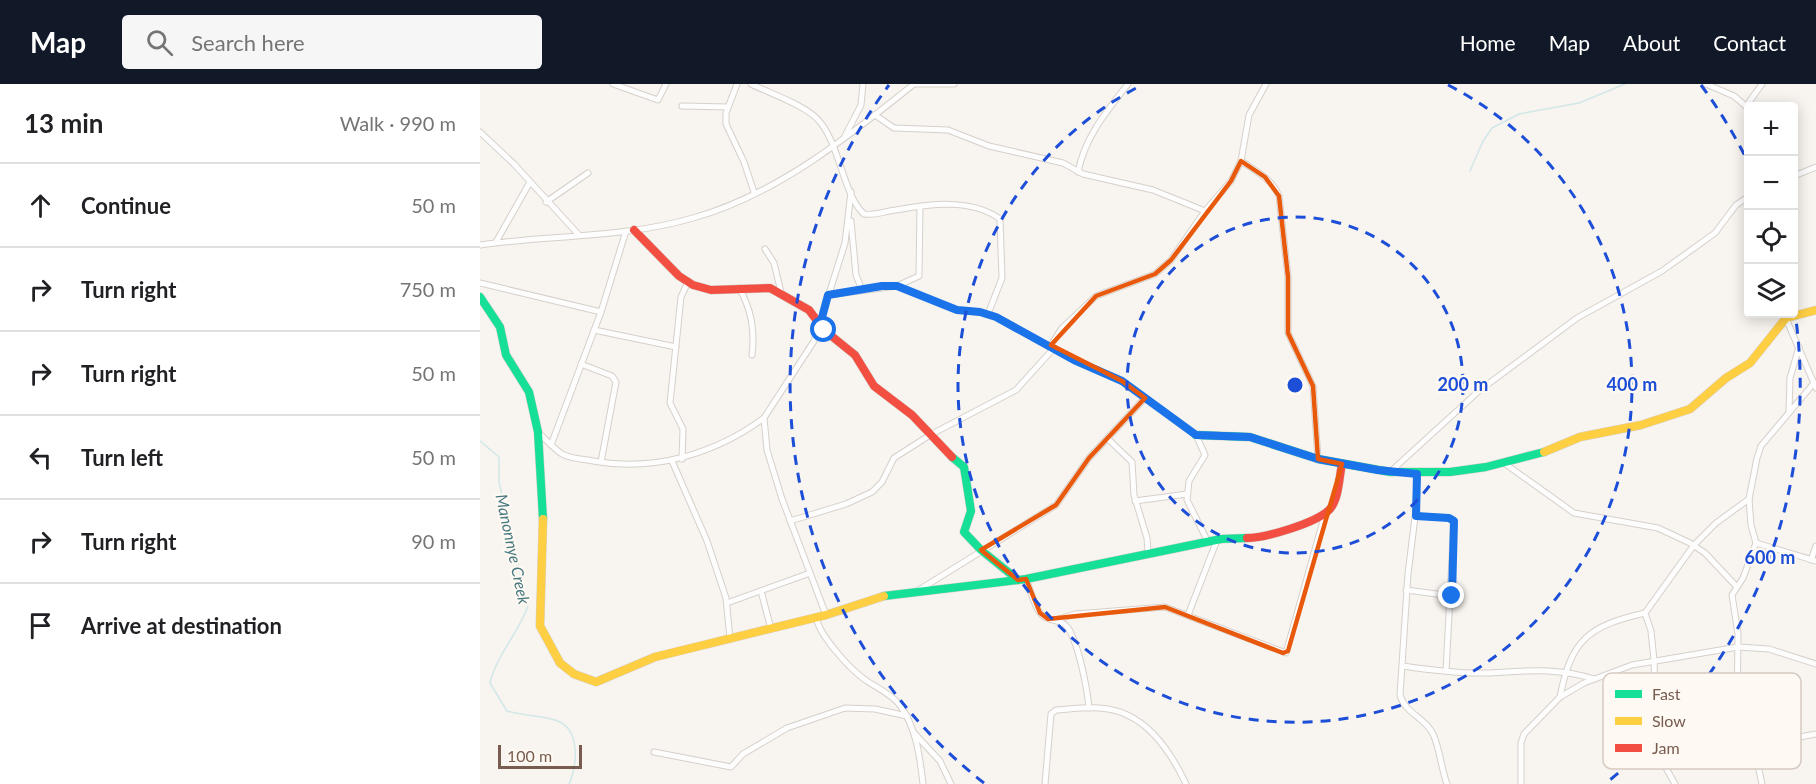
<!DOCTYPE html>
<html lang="en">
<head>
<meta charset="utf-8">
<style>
	body { margin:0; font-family:Lato,sans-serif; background:#f6f6f6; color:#202124 }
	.controls { position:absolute; right:18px; top:18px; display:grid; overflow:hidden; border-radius:6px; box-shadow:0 3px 15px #0003 }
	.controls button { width:54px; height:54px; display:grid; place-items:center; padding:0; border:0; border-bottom:2px solid #e0e0e0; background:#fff; color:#202124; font:30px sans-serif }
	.scale { position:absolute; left:18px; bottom:15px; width:84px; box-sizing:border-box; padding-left:6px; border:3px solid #775c4f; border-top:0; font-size:16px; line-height:21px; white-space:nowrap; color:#775c4f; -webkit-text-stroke:4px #fef9f2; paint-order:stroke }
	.stop { position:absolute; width:18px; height:18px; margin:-14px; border:4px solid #1a73e8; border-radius:50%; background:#fff }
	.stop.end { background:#1a73e8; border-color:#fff; box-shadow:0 2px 6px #0008 }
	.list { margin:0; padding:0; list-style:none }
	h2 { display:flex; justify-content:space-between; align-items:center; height:78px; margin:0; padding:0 24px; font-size:26px }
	h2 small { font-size:20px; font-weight:400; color:#757577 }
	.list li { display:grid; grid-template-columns:39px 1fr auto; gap:18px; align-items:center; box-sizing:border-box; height:84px; padding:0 24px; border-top:2px solid #e0e0e0 }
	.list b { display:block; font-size:22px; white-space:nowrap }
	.list em { font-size:20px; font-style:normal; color:#757577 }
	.icon { flex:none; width:33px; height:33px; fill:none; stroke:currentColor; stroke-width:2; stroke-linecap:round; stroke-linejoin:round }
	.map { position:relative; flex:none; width:1336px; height:700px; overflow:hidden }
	header { display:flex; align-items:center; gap:36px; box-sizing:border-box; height:84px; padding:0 30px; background:#111827; color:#fff }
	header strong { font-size:28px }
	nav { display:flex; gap:33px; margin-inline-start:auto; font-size:21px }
	.search { width:420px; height:54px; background:#f6f6f6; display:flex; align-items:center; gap:15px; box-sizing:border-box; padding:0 21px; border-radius:6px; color:#757577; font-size:22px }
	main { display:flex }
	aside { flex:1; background:#fff }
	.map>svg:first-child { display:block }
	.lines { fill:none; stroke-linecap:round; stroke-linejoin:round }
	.stream { stroke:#d1e7e8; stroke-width:1.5 }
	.street-casing { stroke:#d6d0ca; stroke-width:7 }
	.fast-casing { stroke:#d6d0ca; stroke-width:9 }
	.slow-casing { stroke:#d6d0ca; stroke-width:9 }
	.jam-casing { stroke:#d6d0ca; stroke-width:9 }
	.street { stroke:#fefdfd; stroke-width:5 }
	.fast { stroke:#16e098; stroke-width:8 }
	.slow { stroke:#ffcf43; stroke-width:8 }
	.jam { stroke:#f24e42; stroke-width:8 }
	.route { stroke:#1a73e8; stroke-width:8 }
	.marked { fill:none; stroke:#e8590c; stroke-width:4.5; stroke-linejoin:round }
	.ring { fill:none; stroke:#1d4ed8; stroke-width:3; stroke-dasharray:10 8 }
	.labels { text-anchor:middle; stroke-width:4.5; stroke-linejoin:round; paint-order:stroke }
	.water-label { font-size:16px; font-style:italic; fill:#467881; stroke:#fef9f2 }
	.key { fill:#fef9f2; stroke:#d6cac1; stroke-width:1.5 }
	.key-label { font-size:16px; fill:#775c4f }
	.centre { fill:#1d4ed8; stroke:#fef9f2; stroke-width:3 }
	.ring-label { font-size:18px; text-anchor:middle; font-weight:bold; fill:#1d4ed8; stroke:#fef9f2; stroke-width:4.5; stroke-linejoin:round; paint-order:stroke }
</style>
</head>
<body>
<header>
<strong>Map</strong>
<div class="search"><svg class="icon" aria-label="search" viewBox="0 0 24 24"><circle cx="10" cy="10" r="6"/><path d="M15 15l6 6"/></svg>Search here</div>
<nav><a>Home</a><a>Map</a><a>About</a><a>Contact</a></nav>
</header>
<main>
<aside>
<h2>13 min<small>Walk · 990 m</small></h2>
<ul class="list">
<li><svg class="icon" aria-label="ahead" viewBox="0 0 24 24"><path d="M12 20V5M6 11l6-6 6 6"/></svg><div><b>Continue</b></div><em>50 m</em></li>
<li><svg class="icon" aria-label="right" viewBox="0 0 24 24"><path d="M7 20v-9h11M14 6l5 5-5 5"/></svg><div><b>Turn right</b></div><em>750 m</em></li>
<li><svg class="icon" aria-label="right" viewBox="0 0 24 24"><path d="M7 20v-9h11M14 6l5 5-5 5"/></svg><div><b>Turn right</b></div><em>50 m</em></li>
<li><svg class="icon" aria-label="left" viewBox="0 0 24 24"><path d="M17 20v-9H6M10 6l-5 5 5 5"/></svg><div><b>Turn left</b></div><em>50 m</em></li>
<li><svg class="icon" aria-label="right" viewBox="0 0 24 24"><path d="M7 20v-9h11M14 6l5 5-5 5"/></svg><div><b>Turn right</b></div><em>90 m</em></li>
<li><svg class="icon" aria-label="arrive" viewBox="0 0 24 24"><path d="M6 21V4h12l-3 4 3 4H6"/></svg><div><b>Arrive at destination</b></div></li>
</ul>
</aside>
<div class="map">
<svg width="1336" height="700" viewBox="0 0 1336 700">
	<rect width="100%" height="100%" fill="#f8f4ef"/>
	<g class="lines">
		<g class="stream">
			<path d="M 990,87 L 1003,57 L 1012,44 L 1039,30 L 1099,19 L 1145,0"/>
			<path d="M 0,357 L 19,373 L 19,398 L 48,522 C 38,550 17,570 10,599 L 27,627 C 43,632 62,631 78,637 C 101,647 97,682 89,700"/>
		</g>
		<defs>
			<g id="street">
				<path d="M 133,0 L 178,16 L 186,0"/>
				<path d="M 257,0 L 246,29 L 246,40 L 264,78 L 274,108"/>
				<path d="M 271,0 C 289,9 328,22 340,38 C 360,62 364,113 384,130 C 394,132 405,127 416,126 C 449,120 491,114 520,135 L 522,194 L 508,230"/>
				<path d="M 434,0 L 474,0"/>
				<path d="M 1226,0 L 1254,12 L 1268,24"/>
				<path d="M 1267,21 L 1282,0"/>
				<path d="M 202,22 L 248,23"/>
				<path d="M 395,31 L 414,44 L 468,46 L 509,62 L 583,79 L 603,90 L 673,106 L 725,127 L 691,176 L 675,190 L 616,212 L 582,244 L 571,261"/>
				<path d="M 0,48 L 34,80 L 98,150"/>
				<path d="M 365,52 L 381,21 L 383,0"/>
				<path d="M 761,77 C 776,87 792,95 799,112 L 808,193 L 808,249 L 833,302 L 838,375"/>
				<path d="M 598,88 C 605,53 626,28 648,0"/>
				<path d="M 1314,92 L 1336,83"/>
				<path d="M 66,118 L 108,89"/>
				<path d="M 725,127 L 751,97 L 761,77 L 769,31 L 786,0"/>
				<path d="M 371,137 L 376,191 L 382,206"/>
				<path d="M 16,158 L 50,98"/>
				<path d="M 0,161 C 70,151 145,154 213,134 C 296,111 368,53 434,0"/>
				<path d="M 285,165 L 294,179 L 301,208"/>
				<path d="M 0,199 L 121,228"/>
				<path d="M 417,202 L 439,192 L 440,122"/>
				<path d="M 259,204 C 271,224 275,247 272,271"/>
				<path d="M 348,211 L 417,202 L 477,226 L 500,228 L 516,233 L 594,276 L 642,297 L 716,351 L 725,371 L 709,397 L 707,416 L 728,458"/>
				<path d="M 1304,230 L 1336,304"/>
				<path d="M 114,246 L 196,263"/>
				<path d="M 101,280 L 132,292 L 136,298 L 121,378"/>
				<path d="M 1309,327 L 1310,294 L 1319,263"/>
				<path d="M 58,348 C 65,355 73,364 82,370 C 91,375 103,375 113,377 C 174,388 235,370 284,334"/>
				<path d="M 628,355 L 652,378 L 654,411 L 667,454 L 668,469"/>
				<path d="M 71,361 L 121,228 L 146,147"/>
				<path d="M 202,375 L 203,345 L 190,319 L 201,213 L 208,198"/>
				<path d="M 192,377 L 227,457 L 246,514 L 250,555"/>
				<path d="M 1024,379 L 1094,429 L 1178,444 L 1210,459 L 1225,469 L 1257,503"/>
				<path d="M 910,388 L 1000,306 L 1097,234 L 1182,187 L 1235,149 L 1256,121 L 1268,113"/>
				<path d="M 937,390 L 936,425 L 928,490 L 920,611 C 925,630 945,633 953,650 C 960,665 961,684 967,700"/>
				<path d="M 655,417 L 707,410"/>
				<path d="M 936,432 L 969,434 L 974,437 L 966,587"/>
				<path d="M 310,437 L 366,420 L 392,408 L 402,398 L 414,374 L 450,351 L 536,306 L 574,264"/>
				<path d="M 1276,459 L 1336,477"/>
				<path d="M 1331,476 L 1336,462"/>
				<path d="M 546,495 C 550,504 555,526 563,532 C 571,538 582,535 588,544 C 599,561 607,604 609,624"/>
				<path d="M 926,506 L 972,512"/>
				<path d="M 281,507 L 291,545"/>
				<path d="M 434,509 L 576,421 L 609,374 L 665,314"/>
				<path d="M 247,519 L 330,489"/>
				<path d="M 346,531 L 302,415 L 287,366 L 284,334 L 334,257 L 365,159 L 371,108"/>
				<path d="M 708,531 L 737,456"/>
				<path d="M 336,534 C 341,553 368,583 384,595 C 395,603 410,609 419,620 C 436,642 440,673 443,700"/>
				<path d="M 576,536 L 595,530 L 685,523 L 806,569 L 845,430"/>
				<path d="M 923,582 C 950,586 979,590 1007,589 C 1046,587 1076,583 1114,595"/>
				<path d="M 1080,613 C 1091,556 1108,542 1165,529"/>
				<path d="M 434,649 L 460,677 L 471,700"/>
				<path d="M 1276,661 L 1336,650"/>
				<path d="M 174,668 L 251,683 L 263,670 L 307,644 L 365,624 L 395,625 L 427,632"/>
				<path d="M 565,700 L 571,630 L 576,626 C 590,625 605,623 619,624 C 663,626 689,664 706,700"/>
				<path d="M 1041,700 L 1041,659 L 1044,650 L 1080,613 L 1104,599 L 1152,581 L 1258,563 L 1289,565 L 1336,580"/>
				<path d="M 1195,700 L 1177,668 L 1174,576 L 1171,547 L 1165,529 L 1214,461 L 1236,439 L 1269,415"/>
				<path d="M 1282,700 L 1270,644 L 1257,631 L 1258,550 L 1252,511 L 1263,494 L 1276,459 L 1271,441 L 1269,415 L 1277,374 L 1281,362 L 1334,299"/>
			</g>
			<g id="fast">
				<path d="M 0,213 L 20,243 L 26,271 L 49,308 L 58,348 L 63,435"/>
				<path d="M 716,351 L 770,353 L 838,375 L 910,388 L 970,388 L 1006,383 L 1064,368"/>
				<path d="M 472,373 L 484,383 L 491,427 L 484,448 L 501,466 L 538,496"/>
				<path d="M 404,512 L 546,495 L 741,455 L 767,454"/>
			</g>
			<g id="slow">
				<path d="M 1064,368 L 1100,353 L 1161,341 L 1210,325 L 1246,294 L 1270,279 L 1306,234 L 1336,226"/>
				<path d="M 63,435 L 60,542 L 80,579 L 94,590 L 116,598 L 175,573 L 346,531 L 404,512"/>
			</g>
			<g id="jam">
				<path d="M 154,146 L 199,192 L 213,201 L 231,206 L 290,204 L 329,226 L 344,246 L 375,271 L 394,302 L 432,331 L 472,373"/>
				<path d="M 767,454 C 785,454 837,439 850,425 C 859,414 859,394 862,380"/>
			</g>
		</defs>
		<use href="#street" class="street-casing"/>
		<use href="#fast" class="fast-casing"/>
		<use href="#slow" class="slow-casing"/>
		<use href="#jam" class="jam-casing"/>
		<use href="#street" class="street"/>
		<use href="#fast" class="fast"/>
		<use href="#slow" class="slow"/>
		<use href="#jam" class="jam"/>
	</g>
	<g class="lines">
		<path class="route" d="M 344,246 L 340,241 L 348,211 L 402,202 L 417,202 L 477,226 L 500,228 L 516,233 L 594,276 L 642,297 L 716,351 L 770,353 L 838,375 L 898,386 L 937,390 L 936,432 L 969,434 L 974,437 L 972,512"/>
	</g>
	<path class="marked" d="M 761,77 L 785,93 L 799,112 L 808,193 L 808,249 L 833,302 L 838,375 L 862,380 L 808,567 L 803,569 L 685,523 L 568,535 L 560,529 L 546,495 L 538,496 L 501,466 L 576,421 L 609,374 L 665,314 L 642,297 L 571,261 L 616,212 L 675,190 L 691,176 L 751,97 Z"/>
	<g class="ring">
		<circle cx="815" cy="301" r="168"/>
		<path d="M968 1A337 337 0 1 1 662 1"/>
		<path d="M504 699A505 505 0 0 1 409 1M1221 1A505 505 0 0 1 1267 76M1314 222A505 505 0 0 1 1126 699"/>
	</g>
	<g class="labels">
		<g class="water-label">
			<text transform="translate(33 465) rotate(78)" y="6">Manonnye Creek</text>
		</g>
	</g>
	<rect x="1123" y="589" width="198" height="96" rx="9" class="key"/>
	<rect x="1135" y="606" width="27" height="8" fill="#16e098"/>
	<rect x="1135" y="633" width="27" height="8" fill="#ffcf43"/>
	<rect x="1135" y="660" width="27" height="8" fill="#f24e42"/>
	<g class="key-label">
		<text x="1172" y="616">Fast</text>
		<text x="1172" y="643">Slow</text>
		<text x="1172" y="670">Jam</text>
	</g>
	<circle cx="815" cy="301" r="9" class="centre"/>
	<g class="ring-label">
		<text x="983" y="307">200 m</text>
		<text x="1152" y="307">400 m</text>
		<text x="1290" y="480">600 m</text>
	</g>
</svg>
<div class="controls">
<button>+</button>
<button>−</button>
<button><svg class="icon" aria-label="locate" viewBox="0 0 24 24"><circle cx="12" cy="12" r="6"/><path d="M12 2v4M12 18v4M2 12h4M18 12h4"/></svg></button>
<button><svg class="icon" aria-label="layers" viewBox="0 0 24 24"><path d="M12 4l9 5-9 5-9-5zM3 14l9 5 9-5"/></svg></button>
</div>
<div class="scale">100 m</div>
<div class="stop" style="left:344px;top:246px"></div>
<div class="stop end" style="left:972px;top:512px"></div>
</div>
</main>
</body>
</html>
